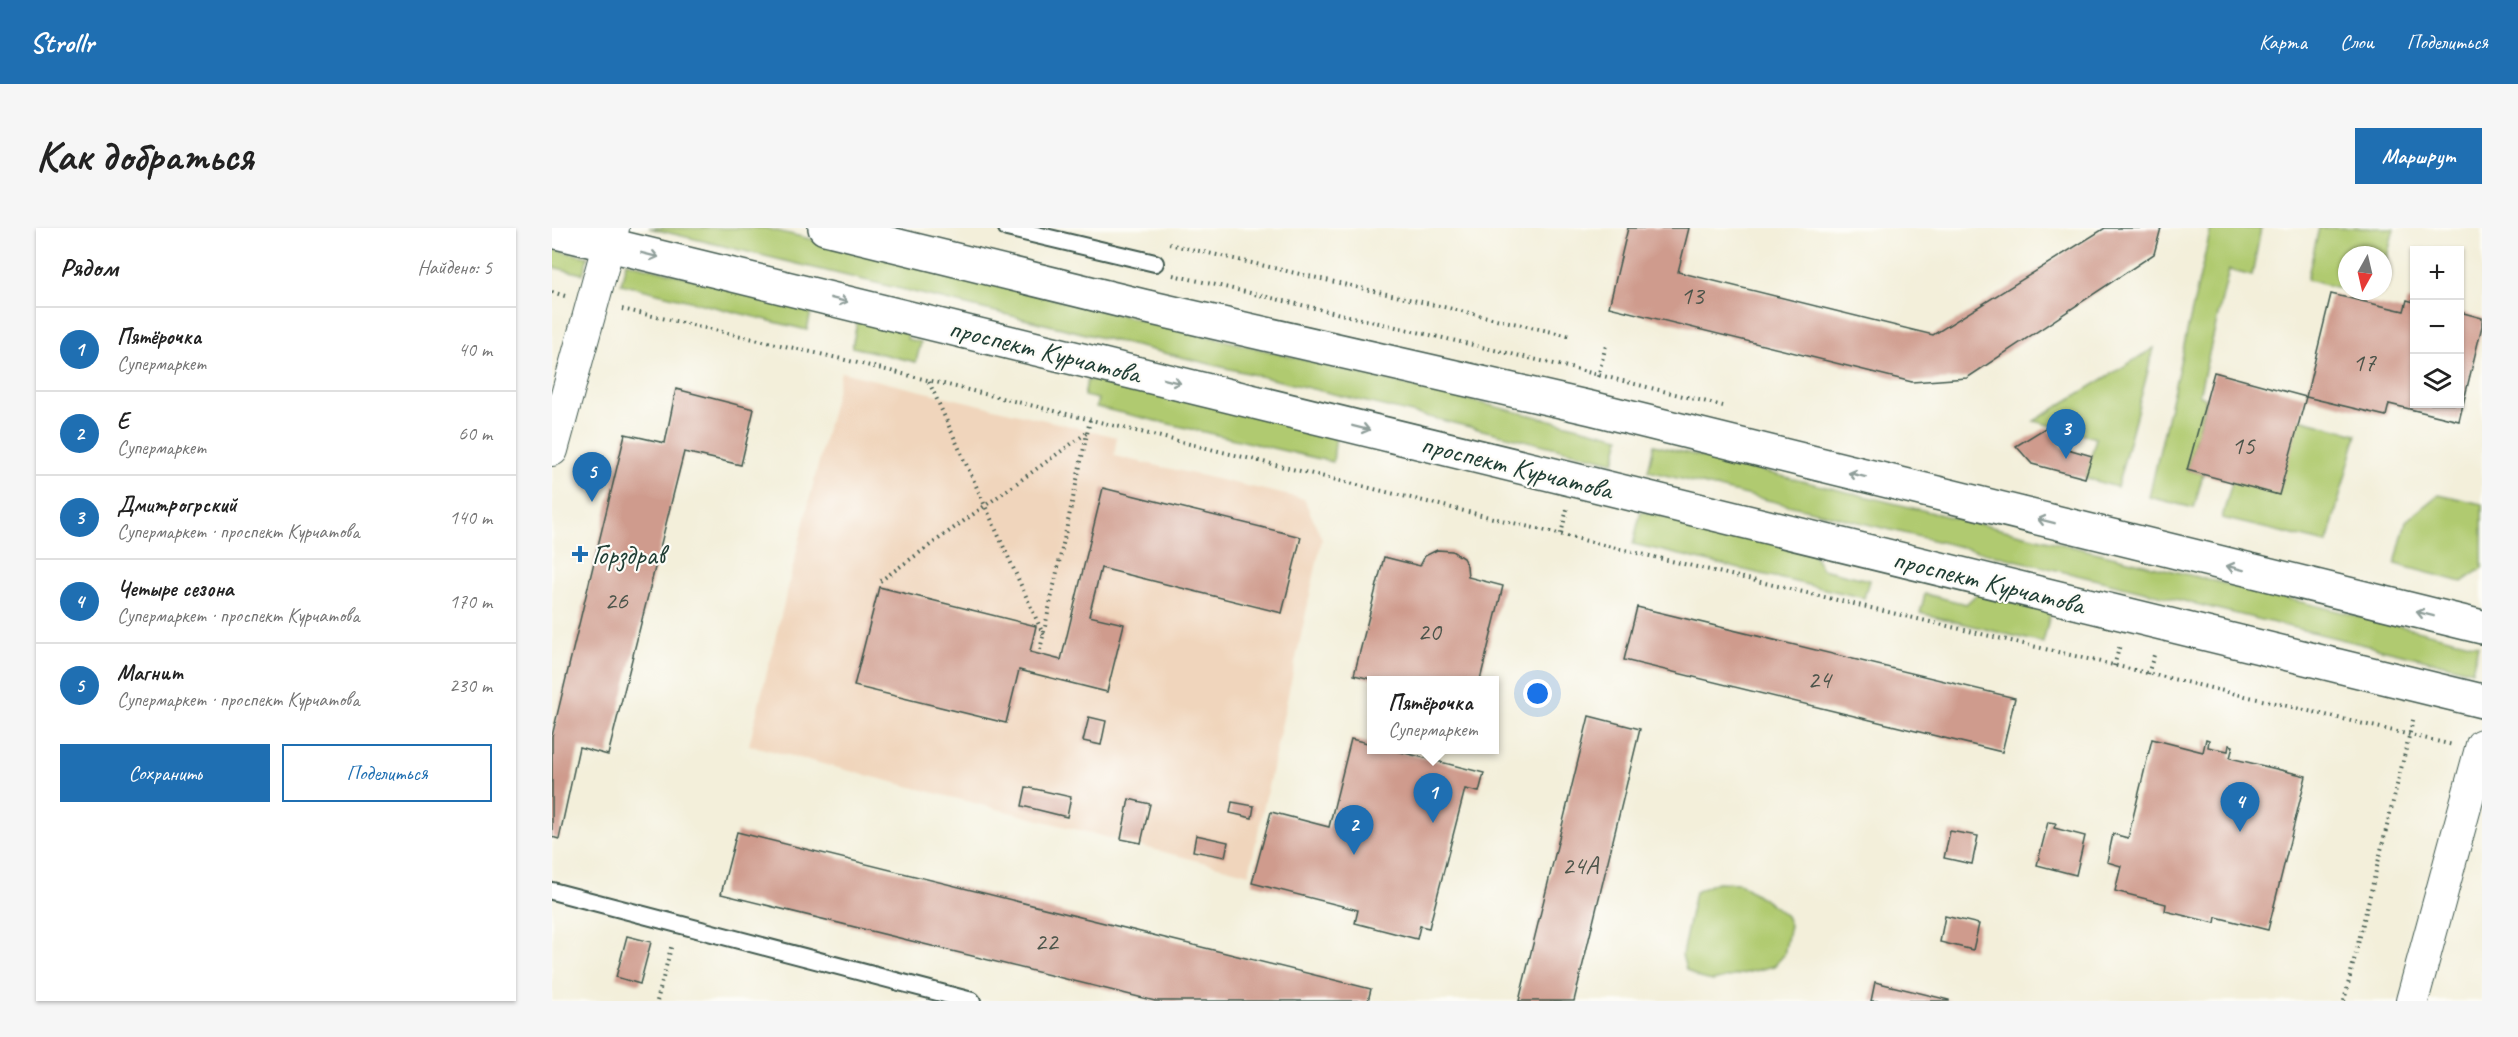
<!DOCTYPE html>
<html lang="ru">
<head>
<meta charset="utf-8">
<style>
	body { margin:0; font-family:Caveat,sans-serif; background:#f6f6f6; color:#222 }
	.controls { position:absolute; right:18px; top:18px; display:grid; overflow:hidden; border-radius:0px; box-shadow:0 2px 4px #0004 }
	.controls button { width:54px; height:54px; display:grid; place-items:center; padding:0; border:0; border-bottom:2px solid #e0e0e0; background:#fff; color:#222; font:30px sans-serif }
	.compass { position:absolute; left:1786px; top:18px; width:54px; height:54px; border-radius:50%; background:#fff; box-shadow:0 2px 4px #0004; rotate:188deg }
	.you { position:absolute; left:986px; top:466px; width:21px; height:21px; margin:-15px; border:4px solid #fff; border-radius:50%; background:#1a73e8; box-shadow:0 0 0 9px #1a73e833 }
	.badge { display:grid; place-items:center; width:39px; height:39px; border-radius:50%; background:#1f6fb2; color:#fff; font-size:20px; font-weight:700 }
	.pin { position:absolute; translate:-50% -50px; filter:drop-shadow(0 2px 3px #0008) }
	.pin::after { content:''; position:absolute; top:32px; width:21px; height:18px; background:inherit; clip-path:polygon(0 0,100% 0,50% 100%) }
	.popup { position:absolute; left:815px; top:448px; width:132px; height:78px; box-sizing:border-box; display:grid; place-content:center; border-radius:0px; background:#fff; filter:drop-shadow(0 2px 4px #0005); font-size:20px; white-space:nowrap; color:#767676 }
	.popup b { font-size:22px; color:#222 }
	.popup::after { content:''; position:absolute; left:50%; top:100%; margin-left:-12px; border:12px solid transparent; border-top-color:#fff }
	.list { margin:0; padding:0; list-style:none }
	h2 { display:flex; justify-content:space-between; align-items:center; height:78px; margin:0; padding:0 24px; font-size:26px }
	h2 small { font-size:20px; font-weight:400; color:#767676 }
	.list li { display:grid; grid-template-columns:39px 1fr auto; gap:18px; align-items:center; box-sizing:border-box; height:84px; padding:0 24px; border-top:2px solid #e0e0e0 }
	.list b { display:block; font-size:22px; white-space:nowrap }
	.list p { margin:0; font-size:20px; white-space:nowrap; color:#767676 }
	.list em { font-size:20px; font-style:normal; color:#767676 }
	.actions { display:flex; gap:12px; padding:18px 24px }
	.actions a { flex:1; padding:14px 0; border:2px solid #1f6fb2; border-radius:0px; text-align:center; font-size:21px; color:#1f6fb2 }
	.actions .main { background:#1f6fb2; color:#fff }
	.icon { flex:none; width:33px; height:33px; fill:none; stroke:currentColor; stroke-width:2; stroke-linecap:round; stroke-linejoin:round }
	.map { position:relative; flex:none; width:1930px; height:773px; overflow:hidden; border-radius:0px }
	header { display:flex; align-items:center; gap:36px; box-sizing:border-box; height:84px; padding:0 30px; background:#1f6fb2; color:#fff }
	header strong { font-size:28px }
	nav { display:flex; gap:33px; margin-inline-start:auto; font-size:21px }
	.intro { display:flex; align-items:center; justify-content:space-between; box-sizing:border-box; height:144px; padding:0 36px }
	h1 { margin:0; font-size:42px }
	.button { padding:15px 27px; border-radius:0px; background:#1f6fb2; color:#fff; font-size:21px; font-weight:700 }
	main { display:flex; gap:36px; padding:0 36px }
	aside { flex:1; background:#fff; border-radius:0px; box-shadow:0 2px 4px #0004 }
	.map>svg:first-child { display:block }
	.built { fill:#f0d5bc }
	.green { fill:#b0ca70; stroke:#688452; stroke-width:1.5 }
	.building { fill:#cf9b8d }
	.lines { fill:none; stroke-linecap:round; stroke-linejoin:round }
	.lane-casing { stroke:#3f584d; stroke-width:20 }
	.street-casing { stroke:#3f584d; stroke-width:34 }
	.secondary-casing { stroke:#3f584d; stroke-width:36 }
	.path { stroke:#3f584d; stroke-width:4; stroke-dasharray:1.5 4.5; stroke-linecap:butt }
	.lane { stroke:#fff; stroke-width:16 }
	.street { stroke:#fff; stroke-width:32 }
	.secondary { stroke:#fff; stroke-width:33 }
	.oneway { stroke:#8f9e9a }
	.poi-dot { fill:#1f6fb2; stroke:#fdfcf7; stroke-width:2 }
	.labels { text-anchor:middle; stroke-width:4.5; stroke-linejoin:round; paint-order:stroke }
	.number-label { font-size:26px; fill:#4b544a }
	.street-label { font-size:28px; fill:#1f3d34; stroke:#fdfcf7 }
	.poi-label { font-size:28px; fill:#1f3d34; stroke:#fdfcf7; text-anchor:start }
</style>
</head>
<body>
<header>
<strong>Strollr</strong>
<nav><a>Карта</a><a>Слои</a><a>Поделиться</a></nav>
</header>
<div class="intro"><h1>Как добраться</h1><a class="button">Маршрут</a></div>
<main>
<aside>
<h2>Рядом<small>Найдено: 5</small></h2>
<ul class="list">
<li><span class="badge">1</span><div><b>Пятёрочка</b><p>Супермаркет</p></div><em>40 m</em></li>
<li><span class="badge">2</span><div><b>Е</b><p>Супермаркет</p></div><em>60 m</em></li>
<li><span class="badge">3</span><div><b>Дмитрогрский</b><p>Супермаркет · проспект Курчатова</p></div><em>140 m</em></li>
<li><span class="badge">4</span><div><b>Четыре сезона</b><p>Супермаркет · проспект Курчатова</p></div><em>170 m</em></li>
<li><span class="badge">5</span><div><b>Магнит</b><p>Супермаркет · проспект Курчатова</p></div><em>230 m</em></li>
</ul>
<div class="actions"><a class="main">Сохранить</a><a>Поделиться</a></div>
</aside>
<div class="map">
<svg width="1930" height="773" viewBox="0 0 1930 773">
	<rect width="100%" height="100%" fill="#fdfcf7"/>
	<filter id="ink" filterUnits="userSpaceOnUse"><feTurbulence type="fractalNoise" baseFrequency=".0167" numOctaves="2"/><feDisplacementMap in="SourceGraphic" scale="12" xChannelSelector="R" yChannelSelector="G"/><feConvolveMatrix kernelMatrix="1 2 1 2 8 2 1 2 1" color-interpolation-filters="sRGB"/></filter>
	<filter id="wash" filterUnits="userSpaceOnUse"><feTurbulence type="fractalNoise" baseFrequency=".008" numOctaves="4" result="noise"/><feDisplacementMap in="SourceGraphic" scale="24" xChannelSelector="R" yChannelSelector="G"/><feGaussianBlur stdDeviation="1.35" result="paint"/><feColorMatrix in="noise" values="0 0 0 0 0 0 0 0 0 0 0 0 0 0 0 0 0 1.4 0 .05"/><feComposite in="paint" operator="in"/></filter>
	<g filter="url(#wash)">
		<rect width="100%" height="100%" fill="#f3efda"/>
		<path class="built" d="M 289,144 L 565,209 L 562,228 L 752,271 L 770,311 L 697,646 L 197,517 Z"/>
		<g class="green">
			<path d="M 97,0 L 213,0 L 1068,209 L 1062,234 Z"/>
			<path d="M 1659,0 L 1709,0 L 1700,48 L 1677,42 L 1647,167 L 1654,171 L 1635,242 L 1651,246 L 1642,280 L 1597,269 Z"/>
			<path d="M 1767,0 L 1842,0 L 1831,47 L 1831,27 L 1795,27 L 1795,62 L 1755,52 Z"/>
			<path d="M 0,21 L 36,29 L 31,46 L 0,39 Z"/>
			<path d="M 74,34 L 260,80 L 255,102 L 69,56 Z"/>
			<path d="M 306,90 L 357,102 L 355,111 L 369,114 L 364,134 L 300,119 Z"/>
			<path d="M 1602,120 L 1565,259 L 1533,250 L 1544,210 L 1482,193 Z"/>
			<path d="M 547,151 L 784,206 L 781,234 L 544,179 L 546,171 L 532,168 L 535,153 Z"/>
			<path d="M 1747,191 L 1805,206 L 1775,315 L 1670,290 L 1680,254 Z"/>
			<path d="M 1102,217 L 1926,417 L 1920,443 L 1096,243 Z"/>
			<path d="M 1887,266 L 1930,276 L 1930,340 L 1910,354 L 1843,336 L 1854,293 Z"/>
			<path d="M 1089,283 L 1259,322 L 1270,341 L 1317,352 L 1312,370 L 1081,316 Z"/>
			<path d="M 1429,362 L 1500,379 L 1491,415 L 1368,385 L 1373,366 L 1414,376 Z"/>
			<path d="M 1165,654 L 1187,655 L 1222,678 L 1234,688 L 1238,697 L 1232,727 L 1222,738 L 1161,753 L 1147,750 L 1134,741 L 1130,727 L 1143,664 Z"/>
		</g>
		<g id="blocks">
			<g class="building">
				<path d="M 1076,0 L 1137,0 L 1126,44 L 1381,107 L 1553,0 L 1609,0 L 1602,26 L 1415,150 L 1360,154 L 1057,79 Z"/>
				<path d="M 1779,66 L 1852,83 L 1855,72 L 1862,74 L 1862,176 L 1908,176 L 1908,84 L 1930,90 L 1930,98 L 1907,193 L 1837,176 L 1834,188 L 1754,169 L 1727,267 L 1635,242 L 1662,144 L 1754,169 Z"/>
				<path d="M 124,161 L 202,181 L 189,237 L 132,224 L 56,527 L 27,519 L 7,611 L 0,609 L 0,508 L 73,206 L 113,215 Z"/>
				<path d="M 1495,199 L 1509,219 L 1540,228 L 1533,250 L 1480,236 L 1464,218 Z"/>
				<path d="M 551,260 L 749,309 L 730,385 L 549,340 L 537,388 L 572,396 L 555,464 L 467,442 L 454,495 L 302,458 L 327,359 L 484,398 L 478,424 L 509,432 Z"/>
				<path d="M 885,322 L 900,323 L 911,330 L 915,338 L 916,349 L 951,358 L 928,452 L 823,452 L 802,447 L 832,329 L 868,338 L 873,328 Z"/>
				<path d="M 1085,379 L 1463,470 L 1450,524 L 1072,432 Z"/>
				<path d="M 1037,488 L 1088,501 L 1022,773 L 967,773 Z"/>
				<path d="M 537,489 L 554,493 L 549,517 L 531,513 Z"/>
				<path d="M 799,511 L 820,516 L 820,522 L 841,522 L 932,545 L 927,564 L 913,561 L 877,700 L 868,698 L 865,711 L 803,695 L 806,682 L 700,655 L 719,584 L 777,599 Z"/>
				<path d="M 1600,511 L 1651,524 L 1654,511 L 1657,512 L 1656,519 L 1676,523 L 1677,517 L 1681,518 L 1678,530 L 1754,548 L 1716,702 L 1664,689 L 1663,695 L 1613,683 L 1614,676 L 1563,663 L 1569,638 L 1555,634 L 1561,606 L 1576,610 Z"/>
				<path d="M 474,559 L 519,569 L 515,589 L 470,578 Z"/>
				<path d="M 577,571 L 598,576 L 589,615 L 569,611 Z"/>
				<path d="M 680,574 L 702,578 L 700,590 L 678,585 Z"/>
				<path d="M 1496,594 L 1504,595 L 1502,600 L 1533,608 L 1524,647 L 1485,637 Z"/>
				<path d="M 1398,603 L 1426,608 L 1420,636 L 1392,630 Z"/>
				<path d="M 185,604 L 819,761 L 816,773 L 603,773 L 169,666 Z"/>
				<path d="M 644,607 L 676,614 L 673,629 L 641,623 Z"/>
				<path d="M 1393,688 L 1427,696 L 1421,722 L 1388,714 Z"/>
				<path d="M 75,708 L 99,714 L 88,756 L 64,749 Z"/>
				<path d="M 1323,754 L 1397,772 L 1397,773 L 1319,773 Z"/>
			</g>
		</g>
	</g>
	<g filter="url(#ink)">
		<use href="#blocks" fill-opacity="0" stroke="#3f584d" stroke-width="1.5"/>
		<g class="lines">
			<defs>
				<g id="lane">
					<path d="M 455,0 L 603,35"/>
					<path d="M 0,663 L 420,773"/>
				</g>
				<g id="street">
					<path d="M 0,222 L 61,0"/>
					<path d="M 1860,773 L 1930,517"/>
				</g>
				<g id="secondary">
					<path d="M 273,0 L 591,78 L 1039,180 L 1930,399"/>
					<path d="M 0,3 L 1930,473"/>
				</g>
			</defs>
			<use href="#lane" class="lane-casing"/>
			<use href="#street" class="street-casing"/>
			<use href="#secondary" class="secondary-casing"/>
			<g class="path">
				<path d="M 617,16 L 1018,108"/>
				<path d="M 621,47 L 1011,138 L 1171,178"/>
				<path d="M 0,64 L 13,68"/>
				<path d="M 70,81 L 277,128 L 1064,320 L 1901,517"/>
				<path d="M 1046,149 L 1054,117"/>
				<path d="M 377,154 L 492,408"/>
				<path d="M 1009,306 L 1015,281"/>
				<path d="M 328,353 L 536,204"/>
				<path d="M 488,422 L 538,192"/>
				<path d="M 1562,438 L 1568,417"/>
				<path d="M 1596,446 L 1603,424"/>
				<path d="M 105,773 L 120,716"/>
				<path d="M 1792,773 L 1862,488"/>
			</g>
			<use href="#lane" class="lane"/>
			<use href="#street" class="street"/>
			<use href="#secondary" class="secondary"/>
		</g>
		<defs><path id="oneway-shaft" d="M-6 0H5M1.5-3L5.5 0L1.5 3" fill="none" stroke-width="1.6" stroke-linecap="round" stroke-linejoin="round" transform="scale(1.5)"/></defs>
		<g class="oneway">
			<use href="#oneway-shaft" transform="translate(98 27) rotate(14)"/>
			<use href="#oneway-shaft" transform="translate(287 72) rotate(14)"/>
			<use href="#oneway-shaft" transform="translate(620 153) rotate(14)"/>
			<use href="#oneway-shaft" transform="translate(809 200) rotate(14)"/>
			<use href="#oneway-shaft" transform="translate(1305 247) rotate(-166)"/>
			<use href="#oneway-shaft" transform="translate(1494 293) rotate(-166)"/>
			<use href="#oneway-shaft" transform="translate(1683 340) rotate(-166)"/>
			<use href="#oneway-shaft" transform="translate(1873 386) rotate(-166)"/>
		</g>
	</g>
	<path class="poi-dot" d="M25 317h6v6h6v6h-6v6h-6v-6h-6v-6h6z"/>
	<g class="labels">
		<g class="number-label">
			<text x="1140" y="76">13</text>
			<text x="1812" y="143">17</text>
			<text x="1691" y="226">15</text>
			<text x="64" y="381">26</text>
			<text x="877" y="412">20</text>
			<text x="1267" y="460">24</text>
			<text x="1028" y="646">24А</text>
			<text x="494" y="722">22</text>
		</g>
		<g class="street-label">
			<text transform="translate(493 122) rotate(14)" y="10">проспект Курчатова</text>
			<text transform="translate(965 238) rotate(14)" y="10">проспект Курчатова</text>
			<text transform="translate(1437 353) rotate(14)" y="10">проспект Курчатова</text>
		</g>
		<g class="poi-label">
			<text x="40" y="336">Горздрав</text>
		</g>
	</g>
</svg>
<div class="controls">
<button>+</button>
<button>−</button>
<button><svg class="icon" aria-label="layers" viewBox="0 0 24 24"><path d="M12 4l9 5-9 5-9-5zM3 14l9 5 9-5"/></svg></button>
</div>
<svg class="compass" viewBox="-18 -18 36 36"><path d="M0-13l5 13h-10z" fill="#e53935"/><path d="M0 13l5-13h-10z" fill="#767676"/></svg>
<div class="you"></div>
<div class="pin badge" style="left:881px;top:595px">1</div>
<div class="popup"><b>Пятёрочка</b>Супермаркет</div>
<div class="pin badge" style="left:802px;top:627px">2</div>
<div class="pin badge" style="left:1514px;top:231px">3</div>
<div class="pin badge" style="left:1688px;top:604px">4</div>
<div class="pin badge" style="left:40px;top:274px">5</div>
</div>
</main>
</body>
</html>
